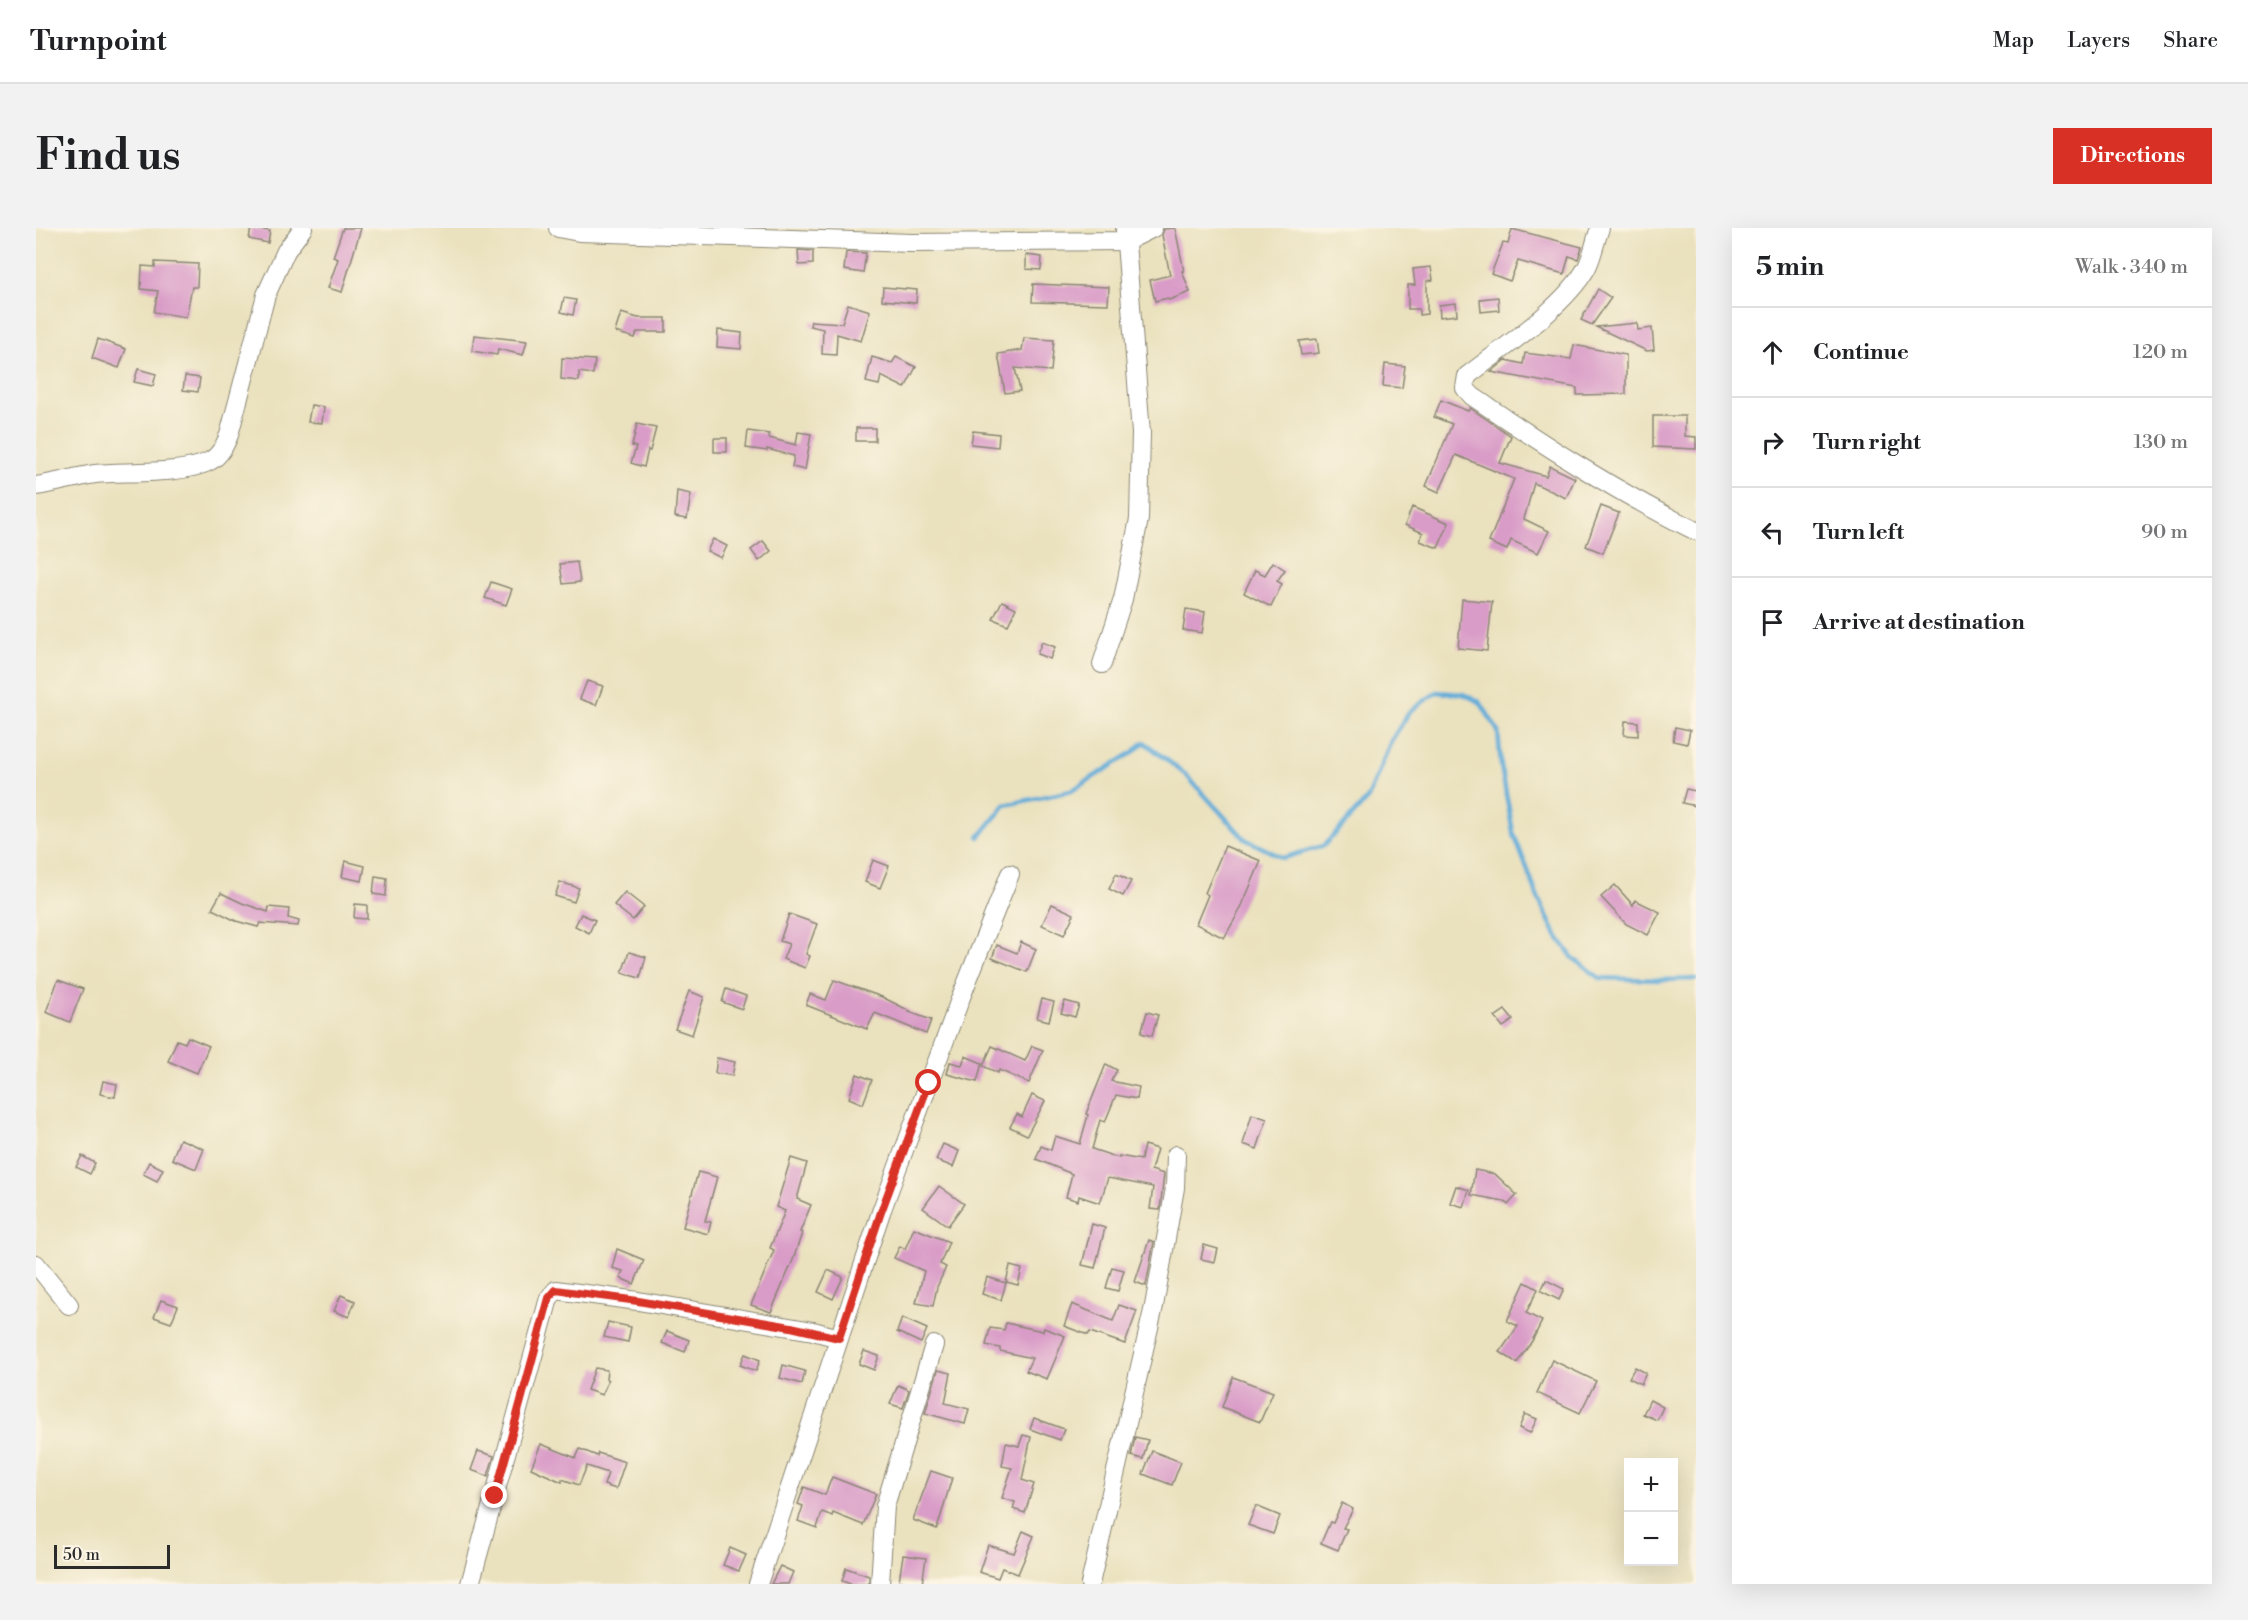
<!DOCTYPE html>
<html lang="en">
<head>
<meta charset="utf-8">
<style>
	body { margin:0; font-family:"Libre Bodoni",serif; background:#f2f2f2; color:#202124 }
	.controls { position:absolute; right:18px; bottom:18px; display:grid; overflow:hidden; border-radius:0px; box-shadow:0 6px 24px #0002 }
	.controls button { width:54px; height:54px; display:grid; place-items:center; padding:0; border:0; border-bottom:2px solid #e0e0e0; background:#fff; color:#202124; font:30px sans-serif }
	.scale { position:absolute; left:18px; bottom:15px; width:116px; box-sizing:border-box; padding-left:6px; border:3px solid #2b2b2b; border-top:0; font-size:16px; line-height:21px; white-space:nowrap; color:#2b2b2b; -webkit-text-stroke:4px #fcf5e5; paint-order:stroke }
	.stop { position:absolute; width:18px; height:18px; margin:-14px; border:4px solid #d93025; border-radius:50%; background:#fff }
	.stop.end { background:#d93025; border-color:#fff; box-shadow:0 2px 6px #0008 }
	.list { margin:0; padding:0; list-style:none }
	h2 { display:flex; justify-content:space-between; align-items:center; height:78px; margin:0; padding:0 24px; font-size:26px }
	h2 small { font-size:20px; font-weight:400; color:#757577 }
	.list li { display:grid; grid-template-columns:39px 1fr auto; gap:18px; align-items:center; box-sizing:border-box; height:90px; padding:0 24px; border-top:2px solid #e0e0e0 }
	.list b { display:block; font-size:22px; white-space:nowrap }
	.list em { font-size:20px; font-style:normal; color:#757577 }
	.icon { flex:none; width:33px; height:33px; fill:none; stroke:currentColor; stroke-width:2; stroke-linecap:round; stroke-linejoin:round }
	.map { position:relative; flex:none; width:1660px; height:1356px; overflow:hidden; border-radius:0px }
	header { display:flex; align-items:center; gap:36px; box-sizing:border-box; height:84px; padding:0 30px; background:#fff; border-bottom:2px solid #e0e0e0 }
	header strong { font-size:28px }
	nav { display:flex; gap:33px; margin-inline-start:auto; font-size:21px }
	.intro { display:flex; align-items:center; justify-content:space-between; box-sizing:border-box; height:144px; padding:0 36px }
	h1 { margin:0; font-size:42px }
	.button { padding:15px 27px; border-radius:0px; background:#d93025; color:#fff; font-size:21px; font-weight:700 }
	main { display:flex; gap:36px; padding:0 36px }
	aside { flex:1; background:#fff; border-radius:0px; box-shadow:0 6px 24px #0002 }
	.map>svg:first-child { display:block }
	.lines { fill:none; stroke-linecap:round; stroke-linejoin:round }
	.stream { stroke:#60acd9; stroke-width:4.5 }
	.building { fill:#d99bc7 }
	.street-casing { stroke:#8a8674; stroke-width:20 }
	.street { stroke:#fff; stroke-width:18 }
	.route { stroke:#d93025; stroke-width:8 }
</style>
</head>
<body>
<header>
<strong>Turnpoint</strong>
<nav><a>Map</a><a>Layers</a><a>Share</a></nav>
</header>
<div class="intro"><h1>Find us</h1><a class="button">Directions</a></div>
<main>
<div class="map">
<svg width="1660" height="1356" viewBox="0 0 1660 1356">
	<rect width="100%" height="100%" fill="#fcf5e5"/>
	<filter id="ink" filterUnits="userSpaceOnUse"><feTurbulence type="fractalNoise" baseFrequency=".0167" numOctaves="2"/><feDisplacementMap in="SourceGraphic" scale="12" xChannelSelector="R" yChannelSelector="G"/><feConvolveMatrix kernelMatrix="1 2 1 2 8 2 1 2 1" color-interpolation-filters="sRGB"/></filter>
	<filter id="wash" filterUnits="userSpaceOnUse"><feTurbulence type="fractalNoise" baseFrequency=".008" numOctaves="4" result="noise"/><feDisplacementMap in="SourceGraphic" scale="24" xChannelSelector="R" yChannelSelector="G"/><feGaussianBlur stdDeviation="1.35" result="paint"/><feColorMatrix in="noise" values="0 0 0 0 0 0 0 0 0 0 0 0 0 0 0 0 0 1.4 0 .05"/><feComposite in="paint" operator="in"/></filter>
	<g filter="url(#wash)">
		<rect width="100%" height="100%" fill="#eae1be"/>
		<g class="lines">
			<path class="stream" d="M 943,609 L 969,577 L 1035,563 L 1096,525 L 1108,514 L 1150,547 L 1209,611 L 1247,630 L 1287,618 L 1307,598 L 1332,570 L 1355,513 L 1374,483 L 1401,464 L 1427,466 L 1444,474 L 1462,503 L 1465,538 L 1477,604 L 1503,672 L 1519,705 L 1537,730 L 1564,750 L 1625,752 L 1660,751"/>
		</g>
		<g id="blocks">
			<g class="building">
				<path d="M 215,0 L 234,3 L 232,15 L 213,11 Z"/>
				<path d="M 307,0 L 325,0 L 306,64 L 292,60 L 302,31 L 297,29 Z"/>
				<path d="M 1139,0 L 1148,43 L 1146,43 L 1154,64 L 1133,72 L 1132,70 L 1119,73 L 1114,52 L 1134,47 L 1126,7 L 1128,1 Z"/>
				<path d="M 1476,1 L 1546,19 L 1542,31 L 1533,28 L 1528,46 L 1482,33 L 1474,53 L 1455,46 L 1467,15 L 1472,16 Z"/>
				<path d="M 762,22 L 777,23 L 777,36 L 763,37 Z"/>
				<path d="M 810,24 L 830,25 L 827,45 L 808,42 Z"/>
				<path d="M 990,27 L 1006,29 L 1005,42 L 990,41 Z"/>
				<path d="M 119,34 L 162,36 L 161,59 L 156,59 L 150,89 L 118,84 L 122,63 L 105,61 L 106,38 L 119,39 Z"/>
				<path d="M 1395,39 L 1397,52 L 1391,53 L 1391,86 L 1383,87 L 1383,81 L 1372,81 L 1372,57 L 1379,57 L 1377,41 Z"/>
				<path d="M 997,56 L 1073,59 L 1072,76 L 996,74 Z"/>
				<path d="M 847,59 L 881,62 L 880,75 L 846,72 Z"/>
				<path d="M 1562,61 L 1575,70 L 1556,97 L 1545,92 Z"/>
				<path d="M 1462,69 L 1463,82 L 1445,84 L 1444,71 Z"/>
				<path d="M 528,70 L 540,72 L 537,87 L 525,84 Z"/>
				<path d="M 1420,75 L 1421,87 L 1404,89 L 1403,77 Z"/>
				<path d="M 812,76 L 834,83 L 825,113 L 801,106 L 800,127 L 786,126 L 787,101 L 774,98 L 775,93 L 806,95 Z"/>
				<path d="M 585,85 L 602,90 L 630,90 L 630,104 L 601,104 L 599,110 L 579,104 Z"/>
				<path d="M 1601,95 L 1602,102 L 1616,100 L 1618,122 L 1611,123 L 1560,99 Z"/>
				<path d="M 682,102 L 706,105 L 705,121 L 681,119 Z"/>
				<path d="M 438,107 L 491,113 L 487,127 L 462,121 L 461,127 L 436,123 Z"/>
				<path d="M 988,110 L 1018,112 L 1015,143 L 979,140 L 984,163 L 969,165 L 962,126 L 986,122 Z"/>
				<path d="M 62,111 L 90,121 L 83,140 L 56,130 Z"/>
				<path d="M 1281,111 L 1283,125 L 1265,127 L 1263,113 Z"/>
				<path d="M 1538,117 L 1590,127 L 1590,166 L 1541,167 L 1541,160 L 1455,144 L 1470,132 L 1487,136 L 1489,125 L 1535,131 Z"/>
				<path d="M 836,129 L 856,135 L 860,129 L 880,139 L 869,160 L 845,148 L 843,157 L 830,154 Z"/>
				<path d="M 526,130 L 559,132 L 557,146 L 543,144 L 543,153 L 525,151 Z"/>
				<path d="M 1349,136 L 1369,138 L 1366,160 L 1347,158 Z"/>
				<path d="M 102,141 L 120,146 L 117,158 L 98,154 Z"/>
				<path d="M 149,148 L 164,150 L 162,164 L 147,162 Z"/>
				<path d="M 1405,172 L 1432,183 L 1434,180 L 1475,208 L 1464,235 L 1510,248 L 1514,238 L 1539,250 L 1530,270 L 1498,255 L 1488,291 L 1513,303 L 1502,325 L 1475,312 L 1471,322 L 1453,314 L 1478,251 L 1420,227 L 1403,264 L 1390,258 L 1416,196 L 1398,189 Z"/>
				<path d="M 275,177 L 288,179 L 286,195 L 272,194 Z"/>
				<path d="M 1617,188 L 1649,188 L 1649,208 L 1660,209 L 1660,221 L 1617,219 Z"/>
				<path d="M 601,196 L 620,200 L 614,223 L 612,222 L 608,239 L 595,235 L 600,219 L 596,218 Z"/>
				<rect x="820" y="200" width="19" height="13"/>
				<path d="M 712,203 L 733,206 L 733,210 L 760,217 L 762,204 L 775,206 L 769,242 L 756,239 L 758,228 L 731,221 L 731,223 L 710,220 Z"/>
				<path d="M 937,203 L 963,206 L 962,219 L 935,216 Z"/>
				<rect x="678" y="210" width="13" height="14"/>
				<path d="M 641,263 L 655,266 L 651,291 L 639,289 Z"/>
				<path d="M 1565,278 L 1583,285 L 1567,325 L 1550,318 Z"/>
				<path d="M 1376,279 L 1413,295 L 1402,320 L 1384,313 L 1387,305 L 1369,297 Z"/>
				<path d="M 677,311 L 691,318 L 685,330 L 671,323 Z"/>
				<path d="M 727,313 L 735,323 L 723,333 L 715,322 Z"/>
				<path d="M 541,334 L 544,354 L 527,356 L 524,336 Z"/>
				<path d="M 1237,334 L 1249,342 L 1241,353 L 1246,356 L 1235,379 L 1208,365 L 1219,342 L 1229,347 Z"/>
				<path d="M 455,354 L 476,361 L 470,377 L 449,370 Z"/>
				<path d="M 1426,371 L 1456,374 L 1451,423 L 1422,420 Z"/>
				<path d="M 966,373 L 980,380 L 972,397 L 957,391 Z"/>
				<path d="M 1150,381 L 1169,384 L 1166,405 L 1147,402 Z"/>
				<path d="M 1006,414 L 1019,419 L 1014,431 L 1001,426 Z"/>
				<path d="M 551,453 L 567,458 L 560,477 L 544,471 Z"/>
				<path d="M 1589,493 L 1602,494 L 1602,508 L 1588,507 Z"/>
				<path d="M 1639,499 L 1654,502 L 1651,516 L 1637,513 Z"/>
				<path d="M 1650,561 L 1660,563 L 1660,578 L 1646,575 Z"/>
				<path d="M 1189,618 L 1225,633 L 1204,682 L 1188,710 L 1160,696 L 1172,667 L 1169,665 Z"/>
				<path d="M 837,632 L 853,638 L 844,660 L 829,654 Z"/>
				<path d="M 309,633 L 329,638 L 326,653 L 306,649 Z"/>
				<path d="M 1080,646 L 1095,653 L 1087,668 L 1073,661 Z"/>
				<path d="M 339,648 L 351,650 L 350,668 L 337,666 Z"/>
				<path d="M 524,654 L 543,660 L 538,674 L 519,668 Z"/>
				<path d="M 1579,657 L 1597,677 L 1599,672 L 1624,684 L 1612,707 L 1590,696 L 1565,669 Z"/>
				<path d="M 589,664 L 608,679 L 597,692 L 578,677 Z"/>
				<path d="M 185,665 L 206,675 L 232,684 L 233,679 L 253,681 L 252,690 L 263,693 L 262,698 L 224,695 L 222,699 L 200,693 L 176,681 Z"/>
				<path d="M 319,676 L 331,677 L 331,691 L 318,690 Z"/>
				<path d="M 1016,676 L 1038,686 L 1028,707 L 1006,697 Z"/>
				<path d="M 545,686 L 559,692 L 553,705 L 539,698 Z"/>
				<path d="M 753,686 L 781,696 L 770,726 L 774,728 L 769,740 L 747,731 L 753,716 L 744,713 Z"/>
				<path d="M 985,714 L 1000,721 L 991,744 L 956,730 L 961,717 L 981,725 Z"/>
				<path d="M 593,724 L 610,729 L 604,750 L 586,745 Z"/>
				<path d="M 22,752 L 47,761 L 34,794 L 10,784 Z"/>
				<path d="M 798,752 L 846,769 L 874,783 L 873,784 L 895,792 L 890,806 L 839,785 L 831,801 L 770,777 L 774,766 L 790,772 Z"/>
				<path d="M 690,761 L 710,768 L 706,781 L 686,774 Z"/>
				<path d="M 653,763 L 668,769 L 656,807 L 639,801 Z"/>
				<path d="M 1006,771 L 1018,774 L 1013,793 L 1001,790 Z"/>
				<path d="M 1029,773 L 1043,777 L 1039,789 L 1025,785 Z"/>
				<path d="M 1469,782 L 1477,792 L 1467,799 L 1459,789 Z"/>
				<path d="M 1111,784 L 1122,787 L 1116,808 L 1105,805 Z"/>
				<path d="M 152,809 L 173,818 L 161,845 L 132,833 L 141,812 L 149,815 Z"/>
				<path d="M 956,818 L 989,833 L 996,818 L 1007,822 L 993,855 L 963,842 L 962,845 L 947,838 Z"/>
				<path d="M 929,828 L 946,835 L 941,854 L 911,846 L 914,834 L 926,837 Z"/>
				<path d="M 681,830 L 699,834 L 696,848 L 679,845 Z"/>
				<path d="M 1070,836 L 1081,842 L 1075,853 L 1103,859 L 1101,871 L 1080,867 L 1069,894 L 1064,892 L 1056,921 L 1083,930 L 1083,928 L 1105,932 L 1108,917 L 1121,921 L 1115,942 L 1128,946 L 1124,982 L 1114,981 L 1117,959 L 1072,950 L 1064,975 L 1043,968 L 1042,973 L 1030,969 L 1036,946 L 1000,931 L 1005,918 L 1015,922 L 1019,908 L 1044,916 L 1052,887 L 1050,886 Z"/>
				<path d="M 821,846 L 836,852 L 827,876 L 813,870 Z"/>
				<path d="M 67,853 L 81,856 L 79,869 L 64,866 Z"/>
				<path d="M 996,867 L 1009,873 L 991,907 L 974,899 L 981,886 L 986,889 Z"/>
				<path d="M 1216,886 L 1231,891 L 1221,921 L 1207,916 Z"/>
				<path d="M 144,911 L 168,921 L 160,941 L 136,931 Z"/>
				<path d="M 907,916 L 923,923 L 917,939 L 900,932 Z"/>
				<path d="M 46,928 L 59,935 L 54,946 L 40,939 Z"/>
				<path d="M 755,930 L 771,935 L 761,971 L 775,977 L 764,1004 L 766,1005 L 757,1032 L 735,1084 L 715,1077 L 738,1022 L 734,1020 L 749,983 L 740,979 Z"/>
				<path d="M 113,934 L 127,941 L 121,953 L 107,946 Z"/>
				<path d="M 1439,942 L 1459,946 L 1481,967 L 1472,977 L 1468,973 L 1435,967 Z"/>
				<path d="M 662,944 L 681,949 L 669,993 L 675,994 L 672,1006 L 647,999 Z"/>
				<path d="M 903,958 L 928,976 L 912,998 L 887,980 Z"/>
				<path d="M 1420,958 L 1433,962 L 1428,979 L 1414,975 Z"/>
				<path d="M 1056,996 L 1069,1000 L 1059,1040 L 1046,1037 Z"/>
				<path d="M 878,1000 L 913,1014 L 904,1036 L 910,1039 L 901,1059 L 897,1078 L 880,1075 L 888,1043 L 858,1030 L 864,1018 L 869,1021 Z"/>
				<path d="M 1113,1012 L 1118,1014 L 1110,1058 L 1099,1054 Z"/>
				<path d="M 1168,1017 L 1182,1021 L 1179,1034 L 1165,1031 Z"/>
				<path d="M 581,1021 L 608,1032 L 598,1056 L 584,1050 L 587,1043 L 576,1040 Z"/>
				<path d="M 974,1038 L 986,1041 L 982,1057 L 970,1054 Z"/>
				<path d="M 1076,1039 L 1088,1042 L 1082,1063 L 1070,1060 Z"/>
				<path d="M 792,1042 L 807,1049 L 797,1071 L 782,1064 Z"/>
				<path d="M 951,1049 L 970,1055 L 965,1072 L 946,1066 Z"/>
				<path d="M 1510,1052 L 1528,1061 L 1523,1072 L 1505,1063 Z"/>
				<path d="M 1489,1054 L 1502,1061 L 1490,1085 L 1506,1093 L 1496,1113 L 1481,1135 L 1464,1124 L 1482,1098 L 1471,1093 Z"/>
				<path d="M 305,1067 L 319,1073 L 313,1089 L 298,1083 Z"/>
				<path d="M 125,1072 L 142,1078 L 135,1095 L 118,1089 Z"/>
				<path d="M 1036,1076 L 1077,1093 L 1083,1077 L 1101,1083 L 1089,1116 L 1054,1104 L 1052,1107 L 1028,1098 Z"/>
				<path d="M 866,1090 L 891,1101 L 885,1115 L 861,1104 Z"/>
				<path d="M 572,1094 L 595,1099 L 592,1114 L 568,1109 Z"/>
				<path d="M 970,1095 L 1007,1103 L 1008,1100 L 1029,1108 L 1011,1151 L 990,1143 L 996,1130 L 964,1123 L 964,1120 L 950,1117 L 954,1100 L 968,1102 Z"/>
				<path d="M 631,1103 L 653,1112 L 649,1124 L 626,1115 Z"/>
				<path d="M 828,1123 L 843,1128 L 838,1142 L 823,1136 Z"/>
				<path d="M 709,1126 L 724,1132 L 720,1143 L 704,1137 Z"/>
				<path d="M 1516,1132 L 1560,1153 L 1544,1185 L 1501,1165 Z"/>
				<path d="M 747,1137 L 769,1143 L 766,1156 L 744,1150 Z"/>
				<path d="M 1599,1139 L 1610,1145 L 1605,1156 L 1593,1150 Z"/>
				<path d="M 559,1140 L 571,1142 L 570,1151 L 572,1152 L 566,1167 L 551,1162 Z"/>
				<path d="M 902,1142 L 915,1145 L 909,1175 L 933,1181 L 929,1196 L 889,1185 Z"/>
				<path d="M 1197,1149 L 1237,1164 L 1224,1194 L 1186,1179 Z"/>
				<path d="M 862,1157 L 873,1162 L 867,1180 L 854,1176 Z"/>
				<path d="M 1614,1172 L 1627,1179 L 1621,1192 L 1607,1186 Z"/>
				<path d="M 1489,1186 L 1501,1191 L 1494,1205 L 1483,1200 Z"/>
				<path d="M 998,1190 L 1028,1201 L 1024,1212 L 994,1201 Z"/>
				<path d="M 987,1207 L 995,1209 L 986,1252 L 998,1256 L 989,1285 L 977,1281 L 979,1274 L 966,1270 L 976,1240 L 966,1238 L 970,1215 L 983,1218 Z"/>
				<path d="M 1099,1209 L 1112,1212 L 1107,1231 L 1095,1228 Z"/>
				<path d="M 505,1216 L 540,1230 L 544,1221 L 561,1228 L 562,1225 L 589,1234 L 580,1261 L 568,1257 L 572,1245 L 551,1238 L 543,1257 L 526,1251 L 526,1254 L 495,1240 Z"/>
				<path d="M 442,1223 L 458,1228 L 452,1248 L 435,1242 Z"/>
				<path d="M 1116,1223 L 1145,1234 L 1136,1257 L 1107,1246 Z"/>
				<path d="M 895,1243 L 916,1250 L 901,1301 L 877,1292 Z"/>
				<path d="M 796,1249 L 840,1266 L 827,1297 L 797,1285 L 796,1288 L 786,1284 L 781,1300 L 762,1293 L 767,1278 L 762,1276 L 768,1259 L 789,1267 Z"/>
				<path d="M 1306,1275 L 1317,1281 L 1307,1300 L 1311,1301 L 1302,1322 L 1285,1315 L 1294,1294 L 1297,1295 Z"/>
				<path d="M 1220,1278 L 1244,1288 L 1237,1306 L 1212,1297 Z"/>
				<path d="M 987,1303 L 998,1308 L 982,1346 L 966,1340 L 962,1350 L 943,1344 L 952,1317 L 978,1325 Z"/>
				<path d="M 694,1320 L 710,1327 L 703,1343 L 687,1337 Z"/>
				<path d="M 867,1327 L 890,1330 L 886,1356 L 863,1353 Z"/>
				<path d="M 744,1338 L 757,1344 L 752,1356 L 735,1356 Z"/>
				<path d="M 810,1340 L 833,1348 L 833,1356 L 815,1356 L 806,1353 Z"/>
			</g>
		</g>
	</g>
	<g filter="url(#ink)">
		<use href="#blocks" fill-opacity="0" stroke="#8a8674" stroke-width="1.5"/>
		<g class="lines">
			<defs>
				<g id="street">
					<path d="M 522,0 L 543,4 L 876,15 L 1091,13 L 1117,0"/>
					<path d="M 1564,0 C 1559,13 1557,27 1551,39 C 1530,78 1467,120 1431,148 L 1429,160 L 1436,168 C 1508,217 1582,265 1660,303"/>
					<path d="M 0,258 C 20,255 40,249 59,246 C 90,243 148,247 174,233 C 184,228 189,217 193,207 L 230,67 L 250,23 L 267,0"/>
					<path d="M 1066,436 L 1087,371 L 1103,291 L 1105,205 L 1089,2"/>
					<path d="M 0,1036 L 33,1077"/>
					<path d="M 434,1356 L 513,1070 L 520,1062 L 602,1073 L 777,1103 L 803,1110"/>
					<path d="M 722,1356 L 845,984 L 925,769 L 974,646"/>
					<path d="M 844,1356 L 849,1278 L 898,1117"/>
					<path d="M 1054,1356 L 1118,1078 L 1139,960 L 1140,927"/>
				</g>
			</defs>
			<use href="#street" class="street-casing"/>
			<use href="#street" class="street"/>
		</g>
	</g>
	<g class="lines" filter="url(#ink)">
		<path class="route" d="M 459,1268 L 513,1070 L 520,1062 L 602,1073 L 755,1099 L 803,1110 L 845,984 L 893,855"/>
	</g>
</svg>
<div class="controls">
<button>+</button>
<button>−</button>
</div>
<div class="scale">50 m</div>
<div class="stop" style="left:893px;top:855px"></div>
<div class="stop end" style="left:459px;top:1268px"></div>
</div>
<aside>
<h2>5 min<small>Walk · 340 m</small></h2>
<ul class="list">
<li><svg class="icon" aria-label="ahead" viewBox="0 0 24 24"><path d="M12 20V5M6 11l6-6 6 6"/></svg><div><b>Continue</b></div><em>120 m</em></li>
<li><svg class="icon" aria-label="right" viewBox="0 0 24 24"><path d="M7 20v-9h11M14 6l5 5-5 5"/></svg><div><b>Turn right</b></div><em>130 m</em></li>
<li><svg class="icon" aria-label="left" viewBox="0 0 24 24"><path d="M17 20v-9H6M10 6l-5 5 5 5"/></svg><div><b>Turn left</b></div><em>90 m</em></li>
<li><svg class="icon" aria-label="arrive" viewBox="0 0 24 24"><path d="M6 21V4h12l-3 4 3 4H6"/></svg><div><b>Arrive at destination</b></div></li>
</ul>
</aside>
</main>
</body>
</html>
